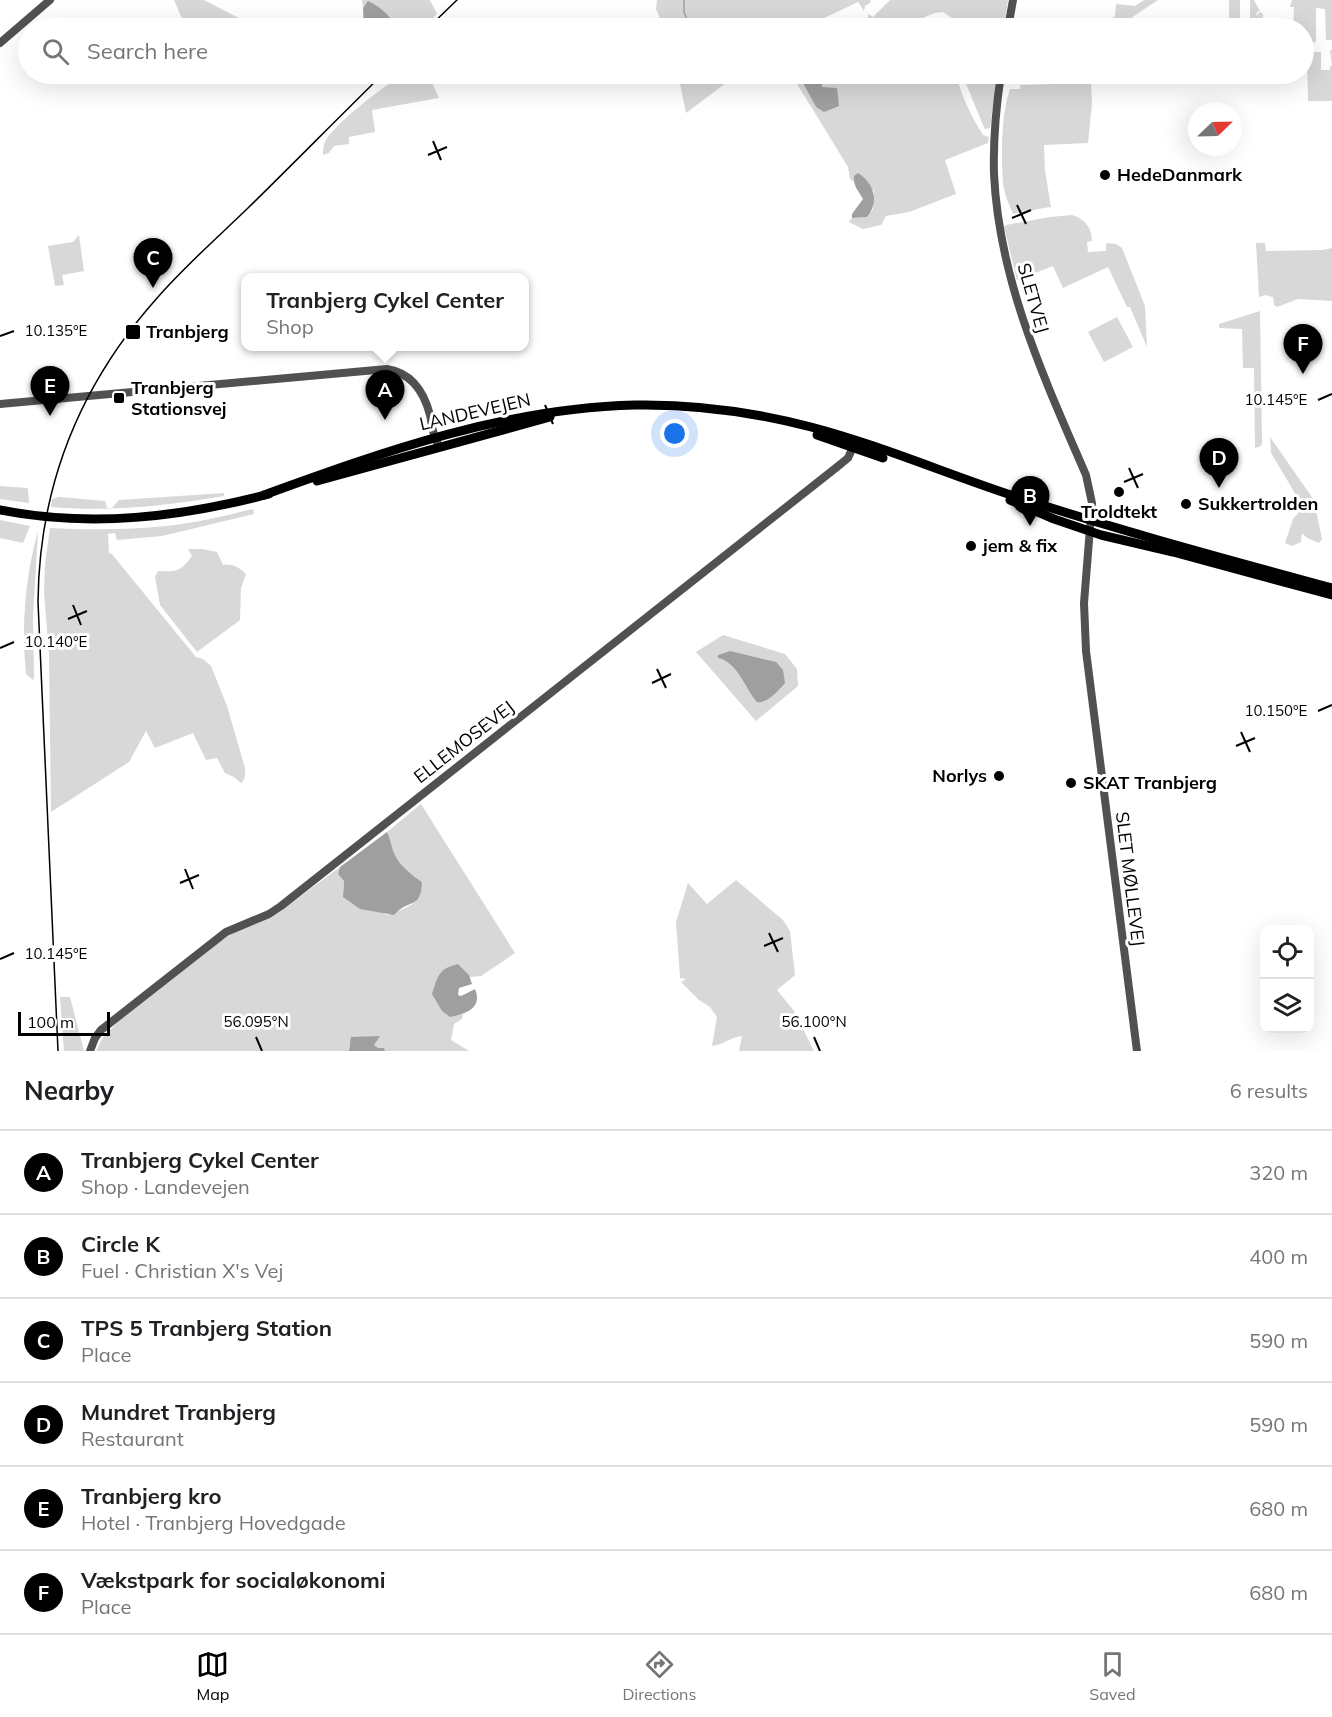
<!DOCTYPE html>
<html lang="en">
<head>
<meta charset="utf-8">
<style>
	body { margin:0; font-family:Mulish,sans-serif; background:#f2f2f2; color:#202124 }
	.controls { position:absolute; right:18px; bottom:18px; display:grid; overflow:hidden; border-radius:12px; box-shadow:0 6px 24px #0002 }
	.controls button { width:54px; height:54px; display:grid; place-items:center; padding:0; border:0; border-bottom:2px solid #e0e0e0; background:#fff; color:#202124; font:30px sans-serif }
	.compass { position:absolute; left:1188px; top:102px; width:54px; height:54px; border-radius:50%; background:#fff; box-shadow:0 6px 24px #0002; rotate:67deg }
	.scale { position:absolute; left:18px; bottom:15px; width:92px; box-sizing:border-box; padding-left:6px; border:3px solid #000; border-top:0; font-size:16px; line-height:21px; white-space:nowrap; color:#000; -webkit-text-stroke:4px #fff; paint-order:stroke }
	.you { position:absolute; left:675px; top:434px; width:21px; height:21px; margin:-15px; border:4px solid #fff; border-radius:50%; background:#1a73e8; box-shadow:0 0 0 9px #1a73e833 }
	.badge { display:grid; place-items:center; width:39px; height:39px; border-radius:50%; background:#000; color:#fff; font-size:20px; font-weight:700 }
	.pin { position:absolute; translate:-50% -50px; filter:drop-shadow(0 2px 3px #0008) }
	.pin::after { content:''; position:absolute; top:32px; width:21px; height:18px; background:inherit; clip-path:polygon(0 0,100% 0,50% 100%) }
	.popup { position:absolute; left:241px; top:273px; width:288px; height:78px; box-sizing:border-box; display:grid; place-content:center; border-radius:12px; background:#fff; filter:drop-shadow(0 2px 4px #0005); font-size:20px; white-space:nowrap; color:#757577 }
	.popup b { font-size:22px; color:#202124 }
	.popup::after { content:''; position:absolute; left:50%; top:100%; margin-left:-12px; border:12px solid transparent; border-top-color:#fff }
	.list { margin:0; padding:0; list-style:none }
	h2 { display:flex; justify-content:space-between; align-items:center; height:78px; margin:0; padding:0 24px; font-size:26px }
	h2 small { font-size:20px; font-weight:400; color:#757577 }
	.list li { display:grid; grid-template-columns:39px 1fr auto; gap:18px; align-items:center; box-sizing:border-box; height:84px; padding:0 24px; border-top:2px solid #e0e0e0 }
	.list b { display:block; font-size:22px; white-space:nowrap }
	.list p { margin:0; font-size:20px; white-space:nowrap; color:#757577 }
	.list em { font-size:20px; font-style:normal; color:#757577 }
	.icon { flex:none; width:33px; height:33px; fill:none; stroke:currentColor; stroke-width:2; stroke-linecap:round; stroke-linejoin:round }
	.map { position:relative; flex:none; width:1332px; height:1051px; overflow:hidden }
	.search { position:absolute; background:#fff; box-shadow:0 6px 24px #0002; left:18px; right:18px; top:18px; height:66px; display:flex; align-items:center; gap:15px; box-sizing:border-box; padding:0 21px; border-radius:33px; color:#757577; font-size:22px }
	.sheet { height:582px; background:#fff }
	nav { display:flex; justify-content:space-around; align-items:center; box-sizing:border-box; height:84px; border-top:2px solid #e0e0e0; background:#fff; font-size:16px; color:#757577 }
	nav a { display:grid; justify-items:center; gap:3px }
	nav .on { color:#000 }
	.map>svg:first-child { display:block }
	.green { fill:#d8d8d8 }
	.water { fill:#9f9f9f }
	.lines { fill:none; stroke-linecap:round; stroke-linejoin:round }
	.stream { stroke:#9f9f9f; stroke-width:1.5 }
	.minor { stroke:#515151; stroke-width:8 }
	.major { stroke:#000; stroke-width:9 }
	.tram { stroke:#000; stroke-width:1.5 }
	.ticks { fill:none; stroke:#000; stroke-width:2 }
	.poi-dot { fill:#000; stroke:#fff; stroke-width:2 }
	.labels { text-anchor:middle; stroke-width:6; stroke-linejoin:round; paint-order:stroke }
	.poi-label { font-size:18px; font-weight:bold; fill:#000; stroke:#fff; text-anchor:start }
	.street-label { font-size:18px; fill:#000; stroke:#fff }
	.ticks-label { font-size:15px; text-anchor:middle; fill:#000; stroke:#fff; stroke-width:6; stroke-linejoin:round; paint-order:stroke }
</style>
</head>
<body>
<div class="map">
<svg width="1332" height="1051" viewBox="0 0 1332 1051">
	<rect width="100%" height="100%" fill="#fff"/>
	<g class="green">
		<path d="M 174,0 L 204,0 L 258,28 L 186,28 Z"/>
		<path d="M 362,0 L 430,0 L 437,14 L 423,28 L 399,28 L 391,17 L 368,2 L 363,8 Z"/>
		<path d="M 657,0 L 870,0 L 871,2 L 865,6 L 864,11 L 858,2 L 820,20 L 822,28 L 664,28 L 656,9 Z"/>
		<path d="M 890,0 L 1008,0 L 1004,28 L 954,28 L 952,18 L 943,12 L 935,13 L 897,28 L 874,28 L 868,18 L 868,14 L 873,17 Z"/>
		<path d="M 1144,0 L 1158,0 L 1116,28 L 1104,28 L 1104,24 L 1115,16 L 1116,4 L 1135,6 Z"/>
		<path d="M 1229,0 L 1240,0 L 1240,26 L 1250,25 L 1250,0 L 1254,0 L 1260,11 L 1257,12 L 1256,16 L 1260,12 L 1263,14 L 1263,17 L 1258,19 L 1258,25 L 1248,28 L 1229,27 Z"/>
		<path d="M 1292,0 L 1332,0 L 1332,40 L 1326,40 L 1325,9 L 1316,8 L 1316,42 L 1304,44 L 1304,28 L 1293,28 L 1294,7 L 1290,7 Z"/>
		<path d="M 1330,50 L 1332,50 L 1332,101 L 1308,101 L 1307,52 L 1321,52 L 1321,70 L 1330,70 L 1330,66 L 1332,65 Z"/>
		<path d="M 403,74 L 428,74 L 439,98 L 372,110 L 375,132 L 349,137 L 349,144 L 334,146 L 329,153 L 323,155 C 323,150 323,146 325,142 C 335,122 384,87 403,74 Z"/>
		<path d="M 678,74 L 738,74 L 686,113 Z"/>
		<path d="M 791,74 L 798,74 L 816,107 L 821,82 L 827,74 L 956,74 C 961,95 971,116 983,135 L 989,137 L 988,143 L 945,160 L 956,194 L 909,212 L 886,216 L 881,225 L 863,229 L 849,222 L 852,218 L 867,217 L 873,209 L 874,191 L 854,176 L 854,182 L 850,179 L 848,167 Z"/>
		<path d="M 962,74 L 997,74 L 990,128 L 985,129 L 983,125 Z"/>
		<path d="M 1091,83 L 1092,104 L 1088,143 L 1044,145 L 1045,170 L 1051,208 L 1049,207 L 1013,214 C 1009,204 1004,194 1003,183 C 1001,156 1001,114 1010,89 L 1020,89 L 1020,85 Z"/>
		<path d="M 1072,215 C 1085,218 1092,229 1092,241 L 1087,242 L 1088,252 L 1106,251 L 1106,243 L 1116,244 L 1122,248 L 1145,306 L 1147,347 L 1130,307 L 1127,307 L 1108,267 L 1063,288 L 1053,266 L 1017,280 L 1004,227 L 1006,225 L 1050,217 Z"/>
		<path d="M 79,235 L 84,271 L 62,275 L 64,285 L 55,286 L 48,246 L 73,242 Z"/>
		<path d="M 1256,243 L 1265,243 L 1266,251 L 1323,250 L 1332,248 L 1332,301 L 1298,299 L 1277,307 L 1274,305 L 1273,297 L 1265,295 L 1259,297 Z"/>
		<path d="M 1260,311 L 1262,442 L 1261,446 L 1255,448 L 1254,368 L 1243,368 L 1242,329 L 1219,328 L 1219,324 Z"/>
		<path d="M 1117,317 L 1133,347 L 1104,362 L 1088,332 Z"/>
		<path d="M 1270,437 L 1314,500 L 1322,539 L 1319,543 L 1307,538 L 1302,533 L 1301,542 L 1292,546 L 1285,543 L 1293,519 L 1300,511 L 1299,500 L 1271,453 Z"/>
		<path d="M 0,486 L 28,488 L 29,503 L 0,499 Z"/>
		<path d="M 224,493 L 224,496 C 166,506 110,512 51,507 L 52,499 L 59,497 L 105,501 L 107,508 L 112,508 L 119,500 Z"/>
		<path d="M 253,509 L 254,514 L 162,536 L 117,540 L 115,533 L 108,534 L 109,554 L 111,553 L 196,657 L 203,659 L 211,666 L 227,706 L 245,768 C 245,774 246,779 241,783 L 234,777 L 225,773 L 217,758 L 206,760 L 193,733 L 155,748 L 146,731 L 129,762 L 51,812 L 49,655 L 44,592 L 45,564 L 50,528 C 89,530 127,530 166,526 C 195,523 224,516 253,509 Z"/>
		<path d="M 0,520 L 30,526 L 23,543 L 0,538 Z"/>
		<path d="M 38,531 L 33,617 L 34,676 L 33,680 L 26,674 C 21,627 25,576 38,531 Z"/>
		<path d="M 188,549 L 202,549 L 217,552 L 223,565 C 232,563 240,568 246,574 L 241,588 L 240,620 L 197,652 L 160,605 L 155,577 L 158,571 C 177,572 180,572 192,556 Z"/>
		<path d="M 723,635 L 785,654 L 797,669 L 798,686 L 756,721 L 696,652 Z"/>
		<path d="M 421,804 L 515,953 L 481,976 L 470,977 L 458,964 L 450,1017 L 463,1014 L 462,1019 L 454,1024 L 451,1040 L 469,1051 L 385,1051 L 384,1048 L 378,1049 L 374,1045 L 376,1041 L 349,1046 L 349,1051 L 96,1051 L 103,1037 L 121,1019 L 215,944 L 238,930 L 278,913 L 340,867 L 338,874 L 344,881 L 343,892 L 360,909 L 380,911 L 387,915 C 407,908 422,904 422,882 C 412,875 400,866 395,855 C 391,847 391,840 387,832 Z"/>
		<path d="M 736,880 L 783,920 L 790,931 L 795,975 L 777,990 L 794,1011 L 814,1051 L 739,1051 L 742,1036 C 731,1037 723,1045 712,1046 L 717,1017 L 710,1007 L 699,1000 L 681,982 L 686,979 L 680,978 L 676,922 L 688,883 L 707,904 Z"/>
		<path d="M 60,997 L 70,997 L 84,1051 L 64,1051 Z"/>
	</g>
	<g class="water">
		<path d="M 368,1 C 381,7 391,17 399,28 L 364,28 L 363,8 Z"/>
		<path d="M 798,74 L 827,74 L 822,82 L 822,87 L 837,88 L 839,106 L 824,112 L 816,107 Z"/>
		<path d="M 858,173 C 874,183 880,202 867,217 L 852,218 L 852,214 L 863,199 C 859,191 853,187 854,176 Z"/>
		<path d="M 730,651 L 776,662 L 783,670 L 785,683 C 779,690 767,704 757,702 C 746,690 737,661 718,658 L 718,655 Z"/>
		<path d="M 387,832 C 391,840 391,847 395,855 C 400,866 412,875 422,882 C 421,910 409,898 394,915 L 360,909 L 343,897 L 344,881 L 338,874 L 340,867 Z"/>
		<path d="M 458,964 L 469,975 L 472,984 L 459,988 L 458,995 L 461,996 L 475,989 C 483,1008 466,1014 450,1017 L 442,1011 L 432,994 C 438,976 438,969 458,964 Z"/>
		<path d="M 380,1036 L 374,1045 L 378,1048 L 384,1048 L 385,1051 L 349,1051 L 351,1037 Z"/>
	</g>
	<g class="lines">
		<g class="stream">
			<path d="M 684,0 L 684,12 L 690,28"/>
			<path d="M 334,80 L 353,80 L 361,74"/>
		</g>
		<g class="minor">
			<path d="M 1008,28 L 1013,0"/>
			<path d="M 0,43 L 50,0"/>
			<path d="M 1001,74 C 996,107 993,140 994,174 C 999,281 1044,378 1086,475 L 1092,503 L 1084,603 L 1086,651 L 1137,1051"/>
			<path d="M 0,404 L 387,369 C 412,373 424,392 430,415 C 432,424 432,433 437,442"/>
			<path d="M 90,1051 L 95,1038 L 101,1030 L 226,932 L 269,914 L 281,906 L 837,467 L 848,458 L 853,447"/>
		</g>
		<g class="major">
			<path d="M 817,435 L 883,458"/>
			<path d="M 317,481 L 550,417"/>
			<path d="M 264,495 C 385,451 506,408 635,405 C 695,404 754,412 811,427 C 880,445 949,475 1017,497 C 1121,531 1226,559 1332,588"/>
			<path d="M 1010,500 L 1054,519 L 1101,535 L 1173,552 L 1332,595"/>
			<path d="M 0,510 C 91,528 181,517 269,494"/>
		</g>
		<g class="tram">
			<path d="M 428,28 L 457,0"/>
			<path d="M 58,1051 L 38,602 C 39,484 80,384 158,297 C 186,265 218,237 248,208 C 294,163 338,118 383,74"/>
		</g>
	</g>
	<path class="ticks" d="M 433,141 L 441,160M 428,155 L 447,147M 1017,205 L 1026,224M 1012,218 L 1031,210M 0,336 L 14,331M 1318,400 L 1332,394M 545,405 L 553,424M 540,419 L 559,411M 1129,468 L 1138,488M 1124,482 L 1143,474M 73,605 L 81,625M 68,619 L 87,611M 0,648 L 14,642M 657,669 L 666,688M 652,683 L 671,674M 1318,711 L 1332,705M 1241,732 L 1250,752M 1236,746 L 1255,738M 185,869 L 193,889M 180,883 L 199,875M 769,933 L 778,952M 764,946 L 783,938M 0,959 L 14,953M 256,1037 L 262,1051M 814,1037 L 820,1051"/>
	<g class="poi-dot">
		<circle cx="1105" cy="175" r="6"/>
		<rect x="125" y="324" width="16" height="16" rx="3"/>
		<rect x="113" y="392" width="12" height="12" rx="3"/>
		<circle cx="1119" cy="492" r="6"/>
		<circle cx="1186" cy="504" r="6"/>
		<circle cx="971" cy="546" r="6"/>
		<circle cx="999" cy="776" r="6"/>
		<circle cx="1071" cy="783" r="6"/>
	</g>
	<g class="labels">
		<g class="poi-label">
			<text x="1117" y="181">HedeDanmark</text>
			<text x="146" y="338">Tranbjerg</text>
			<text x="131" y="394">Tranbjerg<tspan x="131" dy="21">Stationsvej</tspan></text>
			<text x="1198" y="510">Sukkertrolden</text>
			<text x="1119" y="518" text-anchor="middle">Troldtekt</text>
			<text x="983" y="552">jem &amp; fix</text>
			<text x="987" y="782" text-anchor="end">Norlys</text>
			<text x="1083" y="789">SKAT Tranbjerg</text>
		</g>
		<g class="street-label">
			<text transform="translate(1033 298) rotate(74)" y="6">SLETVEJ</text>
			<text transform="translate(475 412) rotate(-13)" y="6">LANDEVEJEN</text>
			<text transform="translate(464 742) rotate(-38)" y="6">ELLEMOSEVEJ</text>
			<text transform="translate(1130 879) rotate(83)" y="6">SLET MØLLEVEJ</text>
		</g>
	</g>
	<g class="ticks-label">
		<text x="56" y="336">10.135°E</text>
		<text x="1276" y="405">10.145°E</text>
		<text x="56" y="647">10.140°E</text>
		<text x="1276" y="716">10.150°E</text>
		<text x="56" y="959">10.145°E</text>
		<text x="256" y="1027">56.095°N</text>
		<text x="814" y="1027">56.100°N</text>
	</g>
</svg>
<div class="controls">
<button><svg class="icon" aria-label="locate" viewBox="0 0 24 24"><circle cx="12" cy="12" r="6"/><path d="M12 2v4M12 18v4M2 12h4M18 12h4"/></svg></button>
<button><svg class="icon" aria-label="layers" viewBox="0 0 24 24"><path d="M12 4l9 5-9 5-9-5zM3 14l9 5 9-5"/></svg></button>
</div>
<svg class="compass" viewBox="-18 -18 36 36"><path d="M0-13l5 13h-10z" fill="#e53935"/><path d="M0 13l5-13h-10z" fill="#757577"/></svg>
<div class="scale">100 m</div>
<div class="you"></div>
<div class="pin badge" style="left:385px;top:420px">A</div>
<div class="popup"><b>Tranbjerg Cykel Center</b>Shop</div>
<div class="pin badge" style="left:1030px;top:526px">B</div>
<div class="pin badge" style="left:153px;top:288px">C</div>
<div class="pin badge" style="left:1219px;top:488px">D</div>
<div class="pin badge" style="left:50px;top:416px">E</div>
<div class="pin badge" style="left:1303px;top:374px">F</div>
<div class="search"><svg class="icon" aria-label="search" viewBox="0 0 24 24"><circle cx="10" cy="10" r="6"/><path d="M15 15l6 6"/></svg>Search here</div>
</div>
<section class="sheet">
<h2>Nearby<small>6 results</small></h2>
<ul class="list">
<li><span class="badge">A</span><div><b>Tranbjerg Cykel Center</b><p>Shop · Landevejen</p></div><em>320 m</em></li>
<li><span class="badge">B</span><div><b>Circle K</b><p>Fuel · Christian X's Vej</p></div><em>400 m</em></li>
<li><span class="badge">C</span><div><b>TPS 5 Tranbjerg Station</b><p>Place</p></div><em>590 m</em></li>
<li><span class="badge">D</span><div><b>Mundret Tranbjerg</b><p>Restaurant</p></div><em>590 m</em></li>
<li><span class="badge">E</span><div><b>Tranbjerg kro</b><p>Hotel · Tranbjerg Hovedgade</p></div><em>680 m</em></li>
<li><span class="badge">F</span><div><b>Vækstpark for socialøkonomi</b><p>Place</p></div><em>680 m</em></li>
</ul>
</section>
<nav>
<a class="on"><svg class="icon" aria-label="map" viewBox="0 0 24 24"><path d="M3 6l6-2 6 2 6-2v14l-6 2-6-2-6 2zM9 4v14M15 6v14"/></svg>Map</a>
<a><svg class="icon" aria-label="directions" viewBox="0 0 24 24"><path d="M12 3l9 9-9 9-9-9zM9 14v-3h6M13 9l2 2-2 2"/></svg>Directions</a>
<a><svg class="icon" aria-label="saved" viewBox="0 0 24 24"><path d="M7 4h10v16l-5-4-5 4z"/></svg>Saved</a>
</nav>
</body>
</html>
